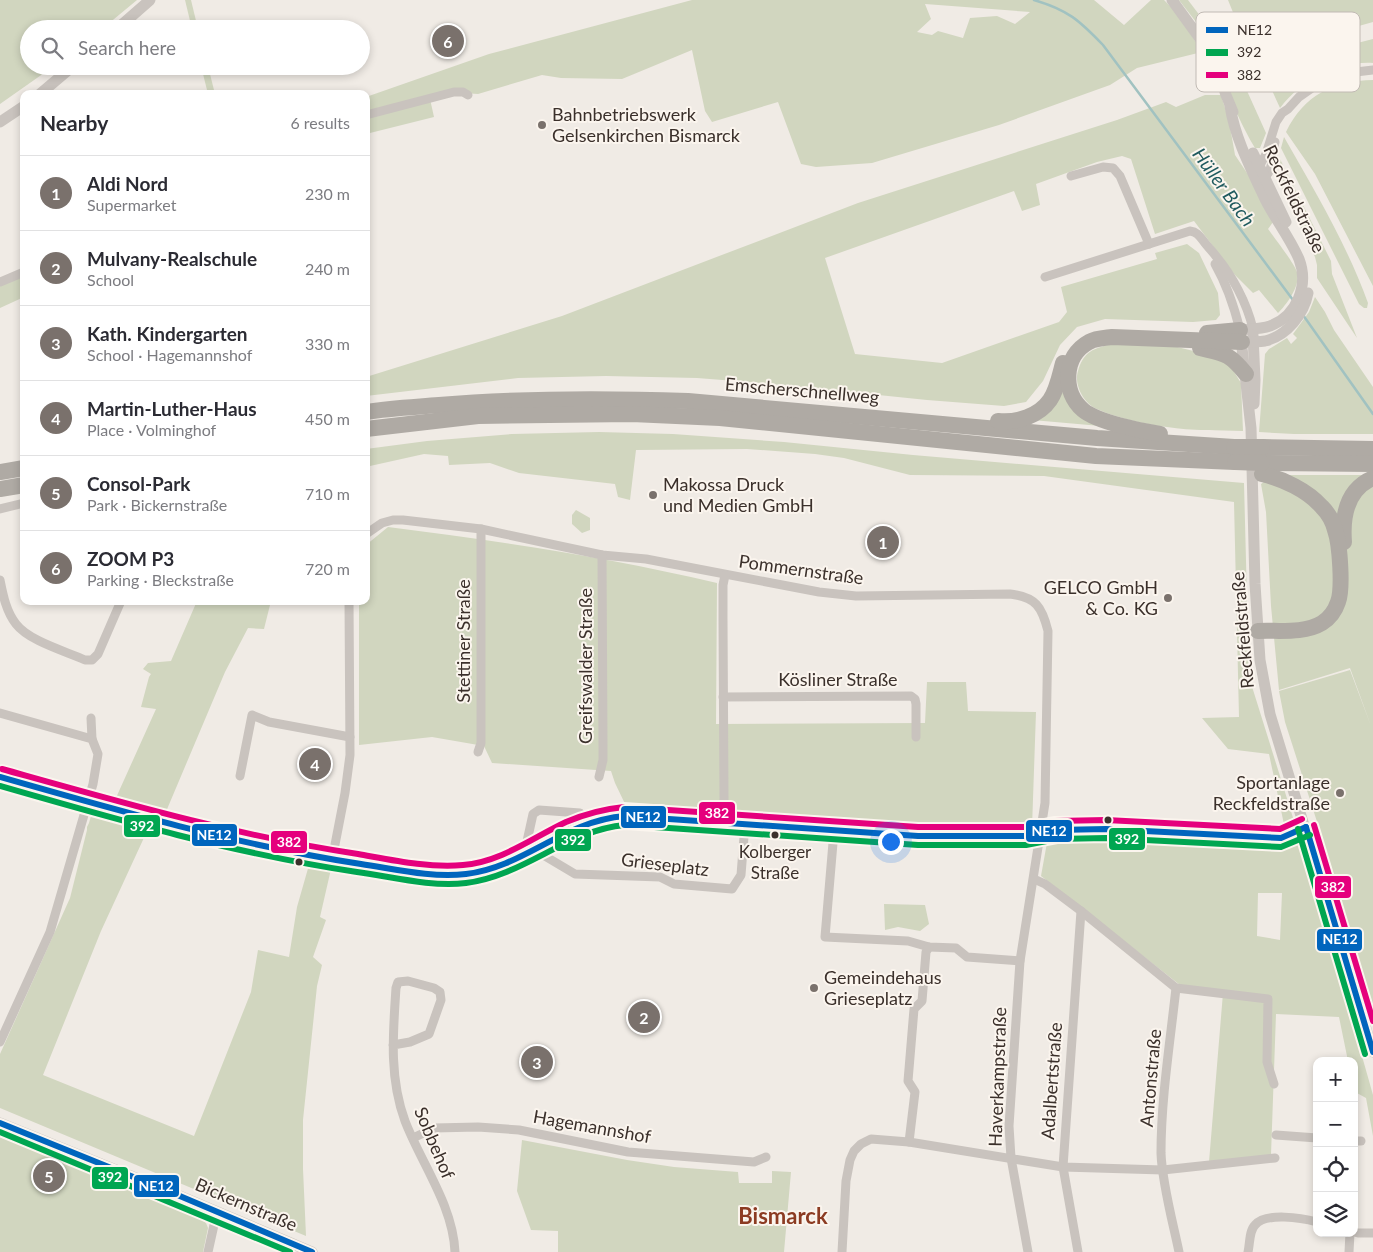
<!DOCTYPE html>
<html lang="en">
<head>
<meta charset="utf-8">
<style>
	body { margin:0; font-family:Lato,sans-serif; background:#f7f7f7; color:#2b2b33 }
	.controls { position:absolute; right:15px; bottom:15px; display:grid; overflow:hidden; border-radius:10px; box-shadow:0 2px 8px #0003 }
	.controls button { width:45px; height:45px; display:grid; place-items:center; padding:0; border:0; border-bottom:1px solid #e1e1e2; background:#fff; color:#2b2b33; font:25px sans-serif }
	.you { position:absolute; left:890px; top:841px; width:18px; height:18px; margin:-12px; border:4px solid #fff; border-radius:50%; background:#1a73e8; box-shadow:0 0 0 8px #1a73e833 }
	.badge { display:grid; place-items:center; width:32px; height:32px; border-radius:50%; background:#7a716c; color:#fff; font-size:16px; font-weight:700 }
	.pin { position:absolute; translate:-50% -50%; border:2px solid #fff; box-shadow:0 1px 5px #0006 }
	.list { margin:0; padding:0; list-style:none }
	h2 { display:flex; justify-content:space-between; align-items:center; height:65px; margin:0; padding:0 20px; font-size:21px }
	h2 small { font-size:16px; font-weight:400; color:#7c7c81 }
	.list li { display:grid; grid-template-columns:32px 1fr auto; gap:15px; align-items:center; box-sizing:border-box; height:75px; padding:0 20px; border-top:1px solid #e1e1e2 }
	.list b { display:block; font-size:19px; white-space:nowrap }
	.list p { margin:0; font-size:16px; white-space:nowrap; color:#7c7c81 }
	.list em { font-size:16px; font-style:normal; color:#7c7c81 }
	.icon { flex:none; width:28px; height:28px; fill:none; stroke:currentColor; stroke-width:2; stroke-linecap:round; stroke-linejoin:round }
	.map { position:relative; flex:none; width:1373px; height:1252px; overflow:hidden }
	.search { position:absolute; background:#fff; box-shadow:0 2px 8px #0003; left:20px; top:20px; width:350px; height:55px; display:flex; align-items:center; gap:12px; box-sizing:border-box; padding:0 18px; border-radius:28px; color:#7c7c81; font-size:19px }
	.panel { position:absolute; background:#fff; box-shadow:0 2px 8px #0003; left:20px; top:90px; width:350px; height:515px; border-radius:10px }
	.map>svg:first-child { display:block }
	.green { fill:#d1d6bf; fill-rule:evenodd }
	.lines { fill:none; stroke-linecap:round; stroke-linejoin:round }
	.stream { stroke:#a1c2c1; stroke-width:2.5 }
	.minor { stroke:#c9c3be; stroke-width:9 }
	.tertiary { stroke:#c9c3be; stroke-width:11 }
	.motorway { stroke:#afaaa4; stroke-width:16 }
	.motorway-bridge { stroke:#afaaa4; stroke-width:16 }
	.bus-1-casing { stroke:#fbf5ee; stroke-width:10 }
	.bus-2-casing { stroke:#fbf5ee; stroke-width:10 }
	.bus-3-casing { stroke:#fbf5ee; stroke-width:10 }
	.bus-1 { stroke:#0065bd; stroke-width:6 }
	.bus-2 { stroke:#00a651; stroke-width:6 }
	.bus-3 { stroke:#e5007d; stroke-width:6 }
	.poi-dot { fill:#7a716c; stroke:#fbf5ee; stroke-width:2 }
	.bus-dot { fill:#3b302b; stroke:#fbf5ee; stroke-width:2 }
	.labels { text-anchor:middle; stroke-width:4; stroke-linejoin:round; paint-order:stroke }
	.bus-label { font-size:17px; fill:#3b302b; stroke:#fbf5ee }
	.poi-label { font-size:18px; fill:#3b302b; stroke:#fbf5ee; text-anchor:start }
	.street-label { font-size:18px; fill:#3b302b; stroke:#fbf5ee }
	.water-label { font-size:19px; font-style:italic; fill:#1f5a5e; stroke:#fbf5ee }
	.district-label { font-size:22px; font-weight:bold; fill:#8c3b22; stroke:#fbf5ee }
	.key { fill:#fbf5ee; stroke:#c1bab4; stroke-width:1 }
	.key-label { font-size:14px; fill:#3b302b }
	.line-badge { stroke:#fbf5ee; stroke-width:2 }
	.badge-label { font-size:14px; text-anchor:middle; font-weight:bold; fill:#fff }
</style>
</head>
<body>
<div class="map">
<svg width="1373" height="1252" viewBox="0 0 1373 1252">
	<rect width="100%" height="100%" fill="#f0ebe5"/>
	<g class="green">
		<path d="M 0,0 L 137,0 L 102,29 L 29,29 L 29,66 L 54,66 L 0,104 Z"/>
		<path d="M 185,0 L 191,0 L 198,29 L 192,29 Z"/>
		<path d="M 692,0 L 1094,0 L 1124,25 L 1151,0 L 1164,0 L 1178,14 L 1202,52 L 1137,68 L 1110,85 L 999,125 L 872,163 L 816,167 L 801,164 L 778,102 L 712,122 L 705,111 L 692,50 L 622,79 L 561,78 L 542,75 L 478,94 L 463,93 L 430,99 L 434,117 L 366,134 L 366,97 L 489,54 ZM 925,4 L 1030,12 L 1015,24 L 997,16 L 970,18 L 963,38 L 938,31 L 932,35 L 917,32 L 931,19 Z"/>
		<path d="M 1179,0 L 1188,0 L 1210,29 L 1203,31 Z"/>
		<path d="M 1228,0 L 1373,0 L 1373,22 L 1302,42 L 1302,37 L 1249,52 Z"/>
		<path d="M 1373,39 L 1373,63 C 1337,61 1302,80 1280,108 L 1270,86 L 1271,65 Z"/>
		<path d="M 201,66 L 208,66 L 215,94 L 208,94 Z"/>
		<path d="M 1234,72 L 1237,74 L 1240,82 L 1243,82 L 1266,133 L 1260,148 L 1255,148 L 1252,143 C 1244,128 1223,91 1229,74 Z"/>
		<path d="M 1373,80 L 1373,286 L 1315,174 L 1286,132 C 1304,95 1333,81 1373,80 Z"/>
		<path d="M 1205,95 L 1221,95 L 1229,121 L 1235,155 L 1251,179 L 1273,222 L 1268,229 C 1274,237 1294,263 1297,272 C 1301,285 1287,304 1278,313 L 1259,290 L 1253,293 L 1234,274 L 1194,221 L 1155,234 L 1131,159 L 1122,156 L 1097,162 L 1036,184 L 1040,205 L 1022,211 L 1014,191 L 825,258 L 855,354 L 942,363 L 1059,322 L 1067,312 L 1061,287 L 1157,259 L 1155,253 L 1187,244 L 1199,253 L 1218,293 L 1220,315 L 1216,320 L 1193,322 L 1105,319 L 1077,327 L 1060,345 L 1043,381 L 1026,402 L 1004,406 L 927,400 L 761,383 L 697,378 L 606,376 L 518,378 L 366,396 L 366,377 L 562,316 L 858,203 L 1117,120 L 1166,102 L 1176,107 Z"/>
		<path d="M 1284,137 C 1315,191 1347,245 1368,303 L 1367,308 L 1364,308 L 1359,304 L 1281,148 Z"/>
		<path d="M 1280,159 L 1331,261 L 1332,274 L 1357,338 L 1317,278 L 1317,265 L 1315,257 L 1283,191 L 1280,177 Z"/>
		<path d="M 24,274 L 24,297 L 0,308 L 0,283 Z"/>
		<path d="M 1315,297 L 1325,312 L 1334,330 L 1373,387 L 1373,434 L 1294,434 L 1259,432 L 1265,354 L 1269,349 L 1287,338 L 1291,344 L 1297,338 L 1293,334 L 1309,312 Z"/>
		<path d="M 1111,344 L 1169,345 L 1226,359 L 1241,383 L 1243,431 C 1218,430 1192,431 1167,427 C 1148,425 1109,416 1093,407 C 1082,400 1074,383 1078,371 C 1084,351 1093,349 1111,344 Z"/>
		<path d="M 1059,390 L 1112,427 L 1032,420 Z"/>
		<path d="M 599,432 L 673,434 L 784,442 L 913,455 L 1244,483 L 1249,677 L 1310,872 L 1373,1095 L 1373,1136 L 1366,1098 L 1355,1092 L 1354,1061 L 1348,1061 L 1339,1017 L 1276,1014 L 1271,1155 L 1209,1162 L 1223,993 L 1180,985 L 1041,876 L 1048,837 L 1260,846 L 1262,830 L 1285,829 L 1269,754 L 1228,749 L 1202,718 L 1239,717 L 1234,502 L 1044,476 L 910,475 L 844,458 L 815,454 L 747,449 L 636,450 L 630,500 L 618,497 L 615,484 L 519,473 L 490,463 L 449,465 L 448,456 L 424,454 L 370,466 L 366,470 L 366,449 L 427,441 L 512,434 ZM 1258,893 L 1282,893 L 1280,940 L 1257,936 Z"/>
		<path d="M 1274,475 L 1373,475 L 1373,1007 L 1328,856 L 1285,722 L 1279,691 L 1350,670 L 1371,726 L 1350,668 L 1279,690 L 1271,606 L 1266,512 L 1261,484 Z"/>
		<path d="M 576,510 L 590,518 L 590,530 L 582,533 L 572,524 L 572,515 Z"/>
		<path d="M 388,527 C 499,541 608,557 717,583 L 716,724 L 925,723 L 927,682 L 966,682 L 968,711 L 1036,712 L 1032,828 L 832,821 L 627,808 L 615,783 L 611,771 L 492,763 L 484,746 L 432,737 L 359,745 L 359,601 L 366,601 L 366,545 Z"/>
		<path d="M 197,601 L 271,601 L 264,629 L 248,628 L 225,672 L 165,814 L 148,829 L 101,931 L 43,1075 L 194,1136 L 251,992 L 258,950 L 289,957 L 297,907 L 309,865 L 331,869 L 320,917 L 326,920 L 313,957 L 322,965 L 317,986 L 303,1120 L 303,1169 L 306,1236 L 0,1108 L 0,1054 L 70,898 L 87,830 L 87,827 L 89,823 L 97,795 L 115,800 L 156,709 L 141,707 L 149,677 L 151,674 L 143,669 L 148,663 L 171,661 Z"/>
		<path d="M 884,904 L 925,905 L 929,924 L 920,931 L 898,927 L 885,930 Z"/>
		<path d="M 0,1137 L 196,1216 L 206,1223 L 208,1228 L 203,1252 L 0,1252 Z"/>
		<path d="M 522,1140 L 627,1160 L 674,1167 L 738,1172 L 739,1183 L 772,1183 L 772,1171 L 791,1172 L 784,1252 L 558,1252 L 558,1231 L 531,1230 L 517,1191 Z"/>
	</g>
	<g class="lines">
		<g class="stream">
			<path d="M 1034,0 C 1068,10 1079,20 1103,45 L 1293,300"/>
			<path d="M 1303,315 L 1373,414"/>
		</g>
		<g class="minor">
			<path d="M 366,115 L 454,92 L 463,92 L 468,95"/>
			<path d="M 1257,171 L 1266,154 L 1276,122 L 1282,113 L 1288,109 L 1299,97 L 1319,83 L 1339,74 L 1373,70"/>
			<path d="M 1071,176 L 1103,167 L 1113,168 L 1120,176 L 1149,244"/>
			<path d="M 1261,180 C 1274,173 1272,155 1275,142"/>
			<path d="M 1215,264 C 1227,285 1234,306 1240,330"/>
			<path d="M 1045,277 L 1190,231 C 1198,232 1200,237 1205,243 C 1208,247 1212,251 1215,255 C 1232,275 1247,303 1253,329"/>
			<path d="M 0,282 L 24,272"/>
			<path d="M 0,509 L 24,503"/>
			<path d="M 366,534 L 382,523 L 393,520 L 403,520 L 481,529 L 602,555 L 646,559 L 819,592 L 856,596 L 1010,594 C 1036,597 1042,607 1048,631 L 1045,803 L 1020,961 L 1009,1126 L 1011,1158 L 1028,1252"/>
			<path d="M 0,580 C 3,595 6,611 16,624 C 29,641 65,651 85,660 L 92,660 L 98,654 L 121,601"/>
			<path d="M 723,697 L 911,696 L 915,699 L 916,704 L 916,737"/>
			<path d="M 0,713 L 92,739 L 98,754 L 93,784 L 50,932 L 0,1042"/>
			<path d="M 91,718 L 92,739"/>
			<path d="M 478,752 L 481,743 L 481,529"/>
			<path d="M 240,776 L 252,715 L 269,722 L 350,737"/>
			<path d="M 0,777 C 124,812 248,849 376,866 C 409,871 444,879 478,872 C 517,865 548,837 585,824 C 598,819 611,817 625,816 L 918,836 L 1026,836 L 1056,830 L 1106,829 L 1281,838 L 1292,834 L 1306,827"/>
			<path d="M 599,777 L 603,760 L 603,746 L 602,555"/>
			<path d="M 723,822 L 724,798 L 723,619 L 723,585 L 725,575"/>
			<path d="M 834,831 L 825,937 L 908,941 L 929,947 L 956,948 L 967,957 L 1020,961"/>
			<path d="M 533,849 L 575,874 L 660,877 L 674,884 L 732,889 L 741,875 L 745,824"/>
			<path d="M 524,855 L 533,814 L 539,810 L 580,813 L 585,824"/>
			<path d="M 332,860 L 345,793 L 350,755 L 349,601"/>
			<path d="M 1034,879 L 1045,884 L 1081,911 L 1176,988 L 1268,999 L 1267,1062 L 1274,1084"/>
			<path d="M 1176,988 C 1170,1043 1161,1099 1161,1153 C 1162,1183 1173,1223 1179,1252"/>
			<path d="M 393,1045 L 410,1042 L 429,1034 L 441,1000 L 440,992 L 434,988 L 408,981 L 398,982 L 396,988 C 393,1033 389,1078 405,1121 C 421,1163 453,1205 455,1252"/>
			<path d="M 1276,1135 L 1317,1138"/>
			<path d="M 413,1138 L 434,1128 L 478,1127 L 519,1130 L 628,1152 L 754,1162 L 766,1157"/>
			<path d="M 1354,1141 L 1361,1141"/>
			<path d="M 909,1142 L 915,1092 L 908,1081 L 914,1009 L 922,1001 L 926,952 L 929,947"/>
			<path d="M 1354,1232 L 1358,1233 L 1373,1233"/>
			<path d="M 208,1252 L 214,1225 L 221,1213"/>
			<path d="M 842,1252 L 846,1181 L 850,1160 L 854,1151 L 861,1144 L 871,1139 L 909,1142 L 1063,1167 L 1163,1170 L 1275,1158"/>
			<path d="M 1078,1252 L 1063,1167 L 1081,911"/>
			<path d="M 1248,1252 C 1250,1244 1249,1231 1255,1225 C 1266,1212 1302,1218 1317,1222"/>
			<path d="M 1349,1252 L 1350,1233"/>
		</g>
		<g class="tertiary">
			<path d="M 1172,0 L 1214,58 L 1226,95 L 1233,112"/>
			<path d="M 117,29 L 150,0"/>
			<path d="M 40,94 L 73,66"/>
			<path d="M 1230,106 C 1235,138 1251,169 1265,199 C 1275,219 1290,238 1299,259 C 1309,285 1297,316 1270,326 C 1261,329 1250,329 1240,330 L 1251,428 L 1255,584 L 1260,660 L 1270,714 L 1373,1052"/>
			<path d="M 0,122 L 24,106"/>
			<path d="M 1253,153 L 1286,222"/>
			<path d="M 1253,335 L 1255,380 L 1254,404"/>
			<path d="M 1242,342 C 1250,342 1258,342 1265,341 C 1287,336 1304,314 1308,293"/>
			<path d="M 0,1123 L 168,1191 L 312,1252"/>
		</g>
		<g class="motorway">
			<path d="M 1207,333 L 1240,330"/>
			<path d="M 1200,348 C 1225,354 1229,353 1246,374"/>
			<path d="M 366,412 C 390,408 415,407 439,405 C 522,398 605,398 688,401 L 1097,438 L 1234,447"/>
			<path d="M 998,421 C 1017,423 1039,416 1050,400 C 1057,390 1060,374 1063,363"/>
			<path d="M 366,429 L 478,416 L 632,414 L 720,418 L 1096,456 L 1235,462"/>
			<path d="M 1160,434 C 1142,431 1097,422 1083,410 C 1062,392 1063,356 1089,342 C 1096,338 1104,338 1112,337 L 1242,342"/>
			<path d="M 1262,447 L 1373,449"/>
			<path d="M 1262,463 L 1373,464"/>
			<path d="M 0,472 L 24,468"/>
			<path d="M 0,489 L 24,485"/>
			<path d="M 1344,542 C 1342,516 1347,489 1373,478"/>
			<path d="M 1258,631 C 1278,630 1304,634 1322,623 C 1330,618 1335,611 1338,602 C 1343,589 1340,544 1335,530 C 1333,522 1328,513 1322,507 C 1307,490 1283,479 1262,474"/>
		</g>
		<g class="motorway-bridge">
			<path d="M 1234,447 L 1262,447"/>
			<path d="M 1235,462 L 1262,463"/>
		</g>
		<defs>
			<g id="bus-1">
				<path d="M 0,777 C 119,811 238,845 361,864 C 395,869 431,878 466,874 C 525,867 563,821 625,816 L 918,836 L 1026,836 L 1056,830 L 1106,829 L 1281,838 L 1306,827"/>
				<path d="M 1306,827 L 1373,1052"/>
				<path d="M 0,1123 L 168,1191 L 312,1252"/>
			</g>
			<g id="bus-2">
				<path d="M 0,786 C 118,820 236,854 357,872 C 393,877 430,887 466,883 C 524,876 567,830 625,825 L 918,845 L 1026,845 L 1057,839 L 1106,838 L 1281,847 L 1310,835"/>
				<path d="M 1298,829 L 1365,1054"/>
				<path d="M 0,1132 L 290,1252"/>
			</g>
			<g id="bus-3">
				<path d="M 2,769 C 120,802 237,836 358,854 C 392,860 428,868 463,865 C 501,862 532,838 566,822 C 585,814 604,809 624,807 L 918,827 L 1025,827 L 1055,821 L 1106,820 L 1280,829 L 1302,819"/>
				<path d="M 1314,825 L 1373,1021"/>
			</g>
		</defs>
		<use href="#bus-1" class="bus-1-casing"/>
		<use href="#bus-2" class="bus-2-casing"/>
		<use href="#bus-3" class="bus-3-casing"/>
		<use href="#bus-1" class="bus-1"/>
		<use href="#bus-2" class="bus-2"/>
		<use href="#bus-3" class="bus-3"/>
	</g>
	<g class="poi-dot">
		<circle cx="542" cy="125" r="5"/>
		<circle cx="653" cy="495" r="5"/>
		<circle cx="1168" cy="598" r="5"/>
		<circle cx="1340" cy="793" r="5"/>
		<circle cx="814" cy="988" r="5"/>
	</g>
	<g class="bus-dot">
		<circle cx="1108" cy="820" r="4.5"/>
		<circle cx="775" cy="835" r="4.5"/>
		<circle cx="299" cy="862" r="4.5"/>
	</g>
	<g class="labels">
		<g class="bus-label">
			<text x="775" y="858">Kolberger<tspan x="775" dy="21">Straße</tspan></text>
		</g>
		<g class="poi-label">
			<text x="552" y="121">Bahnbetriebswerk<tspan x="552" dy="21">Gelsenkirchen Bismarck</tspan></text>
			<text x="663" y="491">Makossa Druck<tspan x="663" dy="21">und Medien GmbH</tspan></text>
			<text x="1158" y="594" text-anchor="end">GELCO GmbH<tspan x="1158" dy="21">&amp; Co. KG</tspan></text>
			<text x="1330" y="789" text-anchor="end">Sportanlage<tspan x="1330" dy="21">Reckfeldstraße</tspan></text>
			<text x="824" y="984">Gemeindehaus<tspan x="824" dy="21">Grieseplatz</tspan></text>
		</g>
		<g class="street-label">
			<text transform="translate(1294 199) rotate(64)" y="6">Reckfeldstraße</text>
			<text transform="translate(802 391) rotate(5)" y="6">Emscherschnellweg</text>
			<text transform="translate(801 570) rotate(8)" y="6">Pommernstraße</text>
			<text transform="translate(1243 630) rotate(-95)" y="6">Reckfeldstraße</text>
			<text transform="translate(464 641) rotate(-90)" y="6">Stettiner Straße</text>
			<text transform="translate(586 666) rotate(-90)" y="6">Greifswalder Straße</text>
			<text x="838" y="686">Kösliner Straße</text>
			<text transform="translate(665 865) rotate(7)" y="6">Grieseplatz</text>
			<text transform="translate(998 1077) rotate(-88)" y="6">Haverkampstraße</text>
			<text transform="translate(1151 1078) rotate(-85)" y="6">Antonstraße</text>
			<text transform="translate(1052 1081) rotate(-86)" y="6">Adalbertstraße</text>
			<text transform="translate(592 1127) rotate(10)" y="6">Hagemannshof</text>
			<text transform="translate(434 1143) rotate(67)" y="6">Sobbehof</text>
			<text transform="translate(246 1205) rotate(23)" y="6">Bickernstraße</text>
		</g>
		<g class="water-label">
			<text transform="translate(1224 187) rotate(54)" y="7">Hüller Bach</text>
		</g>
		<g class="district-label">
			<text x="783" y="1224">Bismarck</text>
		</g>
	</g>
	<rect x="1196" y="12" width="164" height="80" rx="8" class="key"/>
	<rect x="1206" y="27" width="22" height="6" fill="#0065bd"/>
	<rect x="1206" y="49" width="22" height="7" fill="#00a651"/>
	<rect x="1206" y="72" width="22" height="6" fill="#e5007d"/>
	<g class="key-label">
		<text x="1237" y="35">NE12</text>
		<text x="1237" y="57">392</text>
		<text x="1237" y="80">382</text>
	</g>
	<g class="line-badge">
		<rect x="698" y="801" width="38" height="24" rx="5" fill="#e5007d"/>
		<rect x="620" y="805" width="47" height="24" rx="5" fill="#0065bd"/>
		<rect x="123" y="814" width="38" height="24" rx="5" fill="#00a651"/>
		<rect x="1025" y="819" width="48" height="24" rx="5" fill="#0065bd"/>
		<rect x="191" y="823" width="47" height="24" rx="5" fill="#0065bd"/>
		<rect x="1108" y="827" width="38" height="24" rx="5" fill="#00a651"/>
		<rect x="554" y="828" width="38" height="24" rx="5" fill="#00a651"/>
		<rect x="270" y="830" width="38" height="24" rx="5" fill="#e5007d"/>
		<rect x="1314" y="875" width="38" height="24" rx="5" fill="#e5007d"/>
		<rect x="1316" y="928" width="47" height="24" rx="5" fill="#0065bd"/>
		<rect x="91" y="1166" width="38" height="24" rx="5" fill="#00a651"/>
		<rect x="133" y="1174" width="47" height="24" rx="5" fill="#0065bd"/>
	</g>
	<g class="badge-label">
		<text x="717" y="818">382</text>
		<text x="643" y="822">NE12</text>
		<text x="142" y="831">392</text>
		<text x="1049" y="836">NE12</text>
		<text x="214" y="840">NE12</text>
		<text x="1127" y="844">392</text>
		<text x="573" y="845">392</text>
		<text x="289" y="847">382</text>
		<text x="1333" y="892">382</text>
		<text x="1340" y="944">NE12</text>
		<text x="110" y="1182">392</text>
		<text x="156" y="1191">NE12</text>
	</g>
</svg>
<div class="controls">
<button>+</button>
<button>−</button>
<button><svg class="icon" aria-label="locate" viewBox="0 0 24 24"><circle cx="12" cy="12" r="6"/><path d="M12 2v4M12 18v4M2 12h4M18 12h4"/></svg></button>
<button><svg class="icon" aria-label="layers" viewBox="0 0 24 24"><path d="M12 4l9 5-9 5-9-5zM3 14l9 5 9-5"/></svg></button>
</div>
<div class="you"></div>
<div class="pin badge" style="left:883px;top:542px">1</div>
<div class="pin badge" style="left:644px;top:1017px">2</div>
<div class="pin badge" style="left:537px;top:1062px">3</div>
<div class="pin badge" style="left:315px;top:764px">4</div>
<div class="pin badge" style="left:49px;top:1176px">5</div>
<div class="pin badge" style="left:448px;top:41px">6</div>
<div class="search"><svg class="icon" aria-label="search" viewBox="0 0 24 24"><circle cx="10" cy="10" r="6"/><path d="M15 15l6 6"/></svg>Search here</div>
<section class="panel">
<h2>Nearby<small>6 results</small></h2>
<ul class="list">
<li><span class="badge">1</span><div><b>Aldi Nord</b><p>Supermarket</p></div><em>230 m</em></li>
<li><span class="badge">2</span><div><b>Mulvany-Realschule</b><p>School</p></div><em>240 m</em></li>
<li><span class="badge">3</span><div><b>Kath. Kindergarten</b><p>School · Hagemannshof</p></div><em>330 m</em></li>
<li><span class="badge">4</span><div><b>Martin-Luther-Haus</b><p>Place · Volminghof</p></div><em>450 m</em></li>
<li><span class="badge">5</span><div><b>Consol-Park</b><p>Park · Bickernstraße</p></div><em>710 m</em></li>
<li><span class="badge">6</span><div><b>ZOOM P3</b><p>Parking · Bleckstraße</p></div><em>720 m</em></li>
</ul>
</section>
</div>
</body>
</html>
